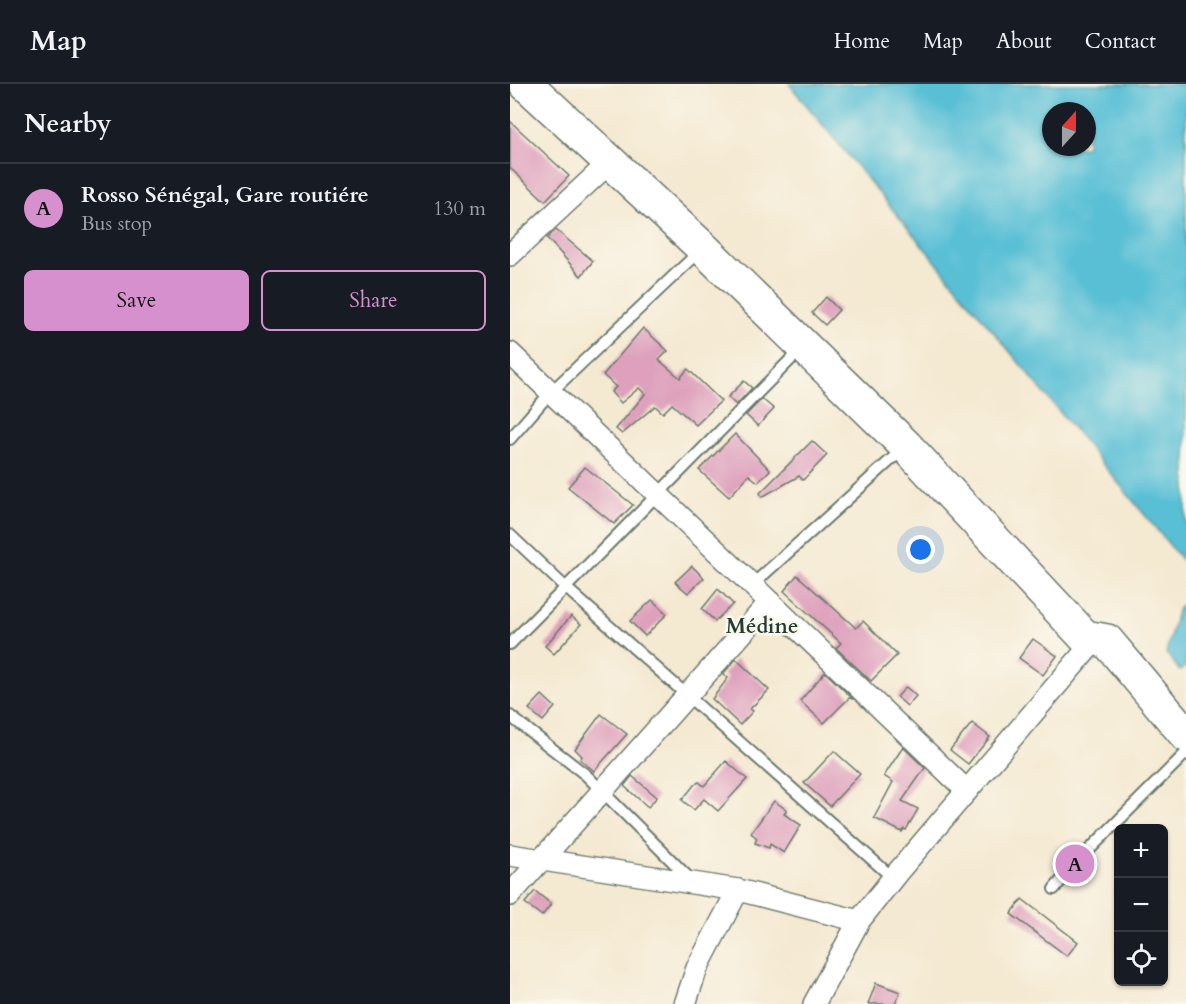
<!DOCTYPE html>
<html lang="en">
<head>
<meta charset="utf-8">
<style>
	body { margin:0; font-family:Cardo,serif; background:#242831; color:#f1f3f6 }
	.controls { position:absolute; right:18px; bottom:18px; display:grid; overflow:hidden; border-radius:9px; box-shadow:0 2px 4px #0004 }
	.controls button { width:54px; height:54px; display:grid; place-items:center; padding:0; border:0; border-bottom:2px solid #363941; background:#171b24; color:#f1f3f6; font:30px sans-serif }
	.compass { position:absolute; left:532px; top:18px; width:54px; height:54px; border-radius:50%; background:#171b24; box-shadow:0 2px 4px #0004; rotate:21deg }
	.you { position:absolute; left:411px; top:466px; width:21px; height:21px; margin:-15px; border:4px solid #fff; border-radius:50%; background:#1a73e8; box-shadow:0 0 0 9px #1a73e833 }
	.badge { display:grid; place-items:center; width:39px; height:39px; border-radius:50%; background:#d690ce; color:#111; font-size:20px; font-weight:700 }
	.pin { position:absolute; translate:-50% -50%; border:3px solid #fff; box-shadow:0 2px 6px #0006 }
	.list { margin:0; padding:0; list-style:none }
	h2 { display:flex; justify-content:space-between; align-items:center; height:78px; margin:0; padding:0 24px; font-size:26px }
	h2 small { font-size:20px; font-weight:400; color:#9ea1a6 }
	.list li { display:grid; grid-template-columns:39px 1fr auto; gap:18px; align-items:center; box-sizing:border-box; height:90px; padding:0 24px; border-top:2px solid #363941 }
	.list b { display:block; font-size:22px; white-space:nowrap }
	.list p { margin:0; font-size:20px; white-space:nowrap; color:#9ea1a6 }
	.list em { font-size:20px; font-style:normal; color:#9ea1a6 }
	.actions { display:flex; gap:12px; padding:18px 24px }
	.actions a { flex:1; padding:14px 0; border:2px solid #d690ce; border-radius:9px; text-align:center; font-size:21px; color:#d690ce }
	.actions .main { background:#d690ce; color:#111 }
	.icon { flex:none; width:33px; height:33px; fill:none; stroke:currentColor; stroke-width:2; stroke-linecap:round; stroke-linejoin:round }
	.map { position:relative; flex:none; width:676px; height:920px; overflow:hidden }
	header { display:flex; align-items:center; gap:36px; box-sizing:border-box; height:84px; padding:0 30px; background:#171b24; border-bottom:2px solid #363941 }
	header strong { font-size:28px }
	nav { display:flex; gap:33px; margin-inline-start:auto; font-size:21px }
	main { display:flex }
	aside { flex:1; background:#171b24 }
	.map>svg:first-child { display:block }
	.water { fill:#58bfd5; stroke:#3c7e84; stroke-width:1.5; fill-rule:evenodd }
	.building { fill:#dea0bc }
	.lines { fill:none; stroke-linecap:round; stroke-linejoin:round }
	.service-casing { stroke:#6a796b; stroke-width:14 }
	.minor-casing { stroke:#6a796b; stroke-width:24 }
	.trunk-casing { stroke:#6a796b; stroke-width:36 }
	.service { stroke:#fff; stroke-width:10 }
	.minor { stroke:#fff; stroke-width:21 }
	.trunk { stroke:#fff; stroke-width:33 }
	.labels { text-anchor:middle; stroke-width:5; stroke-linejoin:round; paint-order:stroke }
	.neighbourhood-label { font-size:21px; font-weight:bold; fill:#1f3d34; stroke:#fbf7ec }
</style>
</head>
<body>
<header>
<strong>Map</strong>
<nav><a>Home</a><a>Map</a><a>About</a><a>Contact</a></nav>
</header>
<main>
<aside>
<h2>Nearby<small></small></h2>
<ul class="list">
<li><span class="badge">A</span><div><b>Rosso Sénégal, Gare routiére</b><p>Bus stop</p></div><em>130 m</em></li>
</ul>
<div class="actions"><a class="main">Save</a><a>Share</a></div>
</aside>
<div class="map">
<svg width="676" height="920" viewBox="0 0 676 920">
	<rect width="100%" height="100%" fill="#fbf7ec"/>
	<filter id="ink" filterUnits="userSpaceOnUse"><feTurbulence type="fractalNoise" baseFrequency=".0167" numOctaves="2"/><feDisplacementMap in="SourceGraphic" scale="12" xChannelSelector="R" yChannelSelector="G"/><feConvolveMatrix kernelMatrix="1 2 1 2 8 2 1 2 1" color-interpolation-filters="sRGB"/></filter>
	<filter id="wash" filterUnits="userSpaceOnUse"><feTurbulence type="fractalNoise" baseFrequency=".008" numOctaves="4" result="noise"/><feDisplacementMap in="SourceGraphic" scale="24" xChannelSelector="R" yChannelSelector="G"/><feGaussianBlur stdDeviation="1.35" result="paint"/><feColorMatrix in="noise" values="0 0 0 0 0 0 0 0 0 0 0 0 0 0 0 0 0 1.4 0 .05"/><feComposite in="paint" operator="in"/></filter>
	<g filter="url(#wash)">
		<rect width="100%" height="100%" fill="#f4e9d1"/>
		<g class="water">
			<path d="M 279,0 L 676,0 L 676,481 ZM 541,27 L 577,27 L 577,63 L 541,63 Z"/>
			<path d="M 676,516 L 676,582 L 670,587 L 656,569 L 667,527 Z"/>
		</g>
		<g id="blocks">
			<g class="building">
				<path d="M 0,37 L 59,92 L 35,117 L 0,84 Z"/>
				<path d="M 46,146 L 83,177 L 71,192 L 37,154 Z"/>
				<path d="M 316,213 L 329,226 L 315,241 L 302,229 Z"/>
				<path d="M 133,244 L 158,267 L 149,276 L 170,294 L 178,285 L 211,317 L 186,341 L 162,320 L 153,329 L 145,322 L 112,350 L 106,345 L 135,310 L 129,304 L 111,319 L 101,308 L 106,303 L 93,291 Z"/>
				<path d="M 234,297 L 242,304 L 226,321 L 218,313 Z"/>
				<path d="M 252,315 L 264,325 L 248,342 L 236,331 Z"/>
				<path d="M 225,350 L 260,386 L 248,398 L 239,391 L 219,413 L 189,386 Z"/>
				<path d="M 302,357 L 317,371 L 293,396 L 289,392 L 252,413 L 250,409 Z"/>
				<path d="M 75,383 L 123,421 L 104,440 L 58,403 Z"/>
				<path d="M 182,482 L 194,494 L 178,509 L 165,498 Z"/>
				<path d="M 287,491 L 346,544 L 353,537 L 387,571 L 361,597 L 326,564 L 331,559 L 274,507 Z"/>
				<path d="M 208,505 L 223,520 L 205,537 L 192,525 Z"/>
				<path d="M 142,516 L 157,530 L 135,552 L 120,537 Z"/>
				<path d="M 61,532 L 71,540 L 44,570 L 35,562 Z"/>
				<path d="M 523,555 L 547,572 L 533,591 L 509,574 Z"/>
				<path d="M 226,575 L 259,606 L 240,625 L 243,627 L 230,641 L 202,615 L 218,594 L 213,590 Z"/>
				<path d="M 315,588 L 343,615 L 339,614 L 314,639 L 290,617 Z"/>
				<path d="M 396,603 L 406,612 L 397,622 L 387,613 Z"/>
				<path d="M 32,611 L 45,623 L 33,637 L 19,625 Z"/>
				<path d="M 91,630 L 117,650 L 84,687 L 70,675 L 72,672 L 65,665 Z"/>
				<path d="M 462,639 L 480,653 L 458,680 L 440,666 Z"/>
				<path d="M 393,663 L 415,684 L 392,717 L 408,725 L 396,746 L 394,745 L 392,748 L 364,734 L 383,698 L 374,692 Z"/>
				<path d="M 324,667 L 350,690 L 320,722 L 294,699 Z"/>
				<path d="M 216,677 L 237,695 L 208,727 L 194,715 L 184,726 L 172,716 L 185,700 L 189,698 L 194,702 Z"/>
				<path d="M 122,692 L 147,713 L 138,723 L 114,702 Z"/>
				<path d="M 264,717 L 277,726 L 274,730 L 291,741 L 274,769 L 260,760 L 259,764 L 245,759 L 247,754 L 241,749 Z"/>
				<path d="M 25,807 L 41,820 L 32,832 L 15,819 Z"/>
				<path d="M 512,815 L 568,858 L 557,872 L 501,830 Z"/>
				<path d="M 366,899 L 390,908 L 385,920 L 358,920 Z"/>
			</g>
		</g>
	</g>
	<g filter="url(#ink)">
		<use href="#blocks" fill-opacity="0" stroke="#6a796b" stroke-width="1.5"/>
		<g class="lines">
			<defs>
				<g id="service">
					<path d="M 0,355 L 40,309 L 190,167"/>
					<path d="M 0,451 L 55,503 L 383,794"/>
					<path d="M 242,501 L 393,365"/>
					<path d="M 0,560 L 291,265"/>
					<path d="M 0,632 L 76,691 L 182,797"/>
					<path d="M 544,805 L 565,780 L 676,669"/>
				</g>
				<g id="minor">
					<path d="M 0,171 L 100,78"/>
					<path d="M 0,269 L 457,707"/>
					<path d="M 0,771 L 228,806 L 349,837"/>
					<path d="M 0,811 L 260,518"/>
					<path d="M 175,920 L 187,884 L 228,806"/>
					<path d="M 304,920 L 349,837 L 387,789 L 586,555"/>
				</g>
				<path id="trunk" d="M 16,0 L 193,164 L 396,362 L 575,553 L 597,557 L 676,651"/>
			</defs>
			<use href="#service" class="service-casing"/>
			<use href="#minor" class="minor-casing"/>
			<use href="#trunk" class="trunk-casing"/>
			<use href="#service" class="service"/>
			<use href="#minor" class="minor"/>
			<use href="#trunk" class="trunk"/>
		</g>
	</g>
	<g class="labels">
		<g class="neighbourhood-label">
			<text x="252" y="549">Médine</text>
		</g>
	</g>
</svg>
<div class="controls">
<button>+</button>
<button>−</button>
<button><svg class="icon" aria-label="locate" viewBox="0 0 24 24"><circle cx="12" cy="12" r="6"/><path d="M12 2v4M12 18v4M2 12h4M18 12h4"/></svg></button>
</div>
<svg class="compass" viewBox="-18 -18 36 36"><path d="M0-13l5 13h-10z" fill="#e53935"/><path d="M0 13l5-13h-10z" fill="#9ea1a6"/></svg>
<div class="you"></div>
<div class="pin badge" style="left:565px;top:780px">A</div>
</div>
</main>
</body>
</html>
